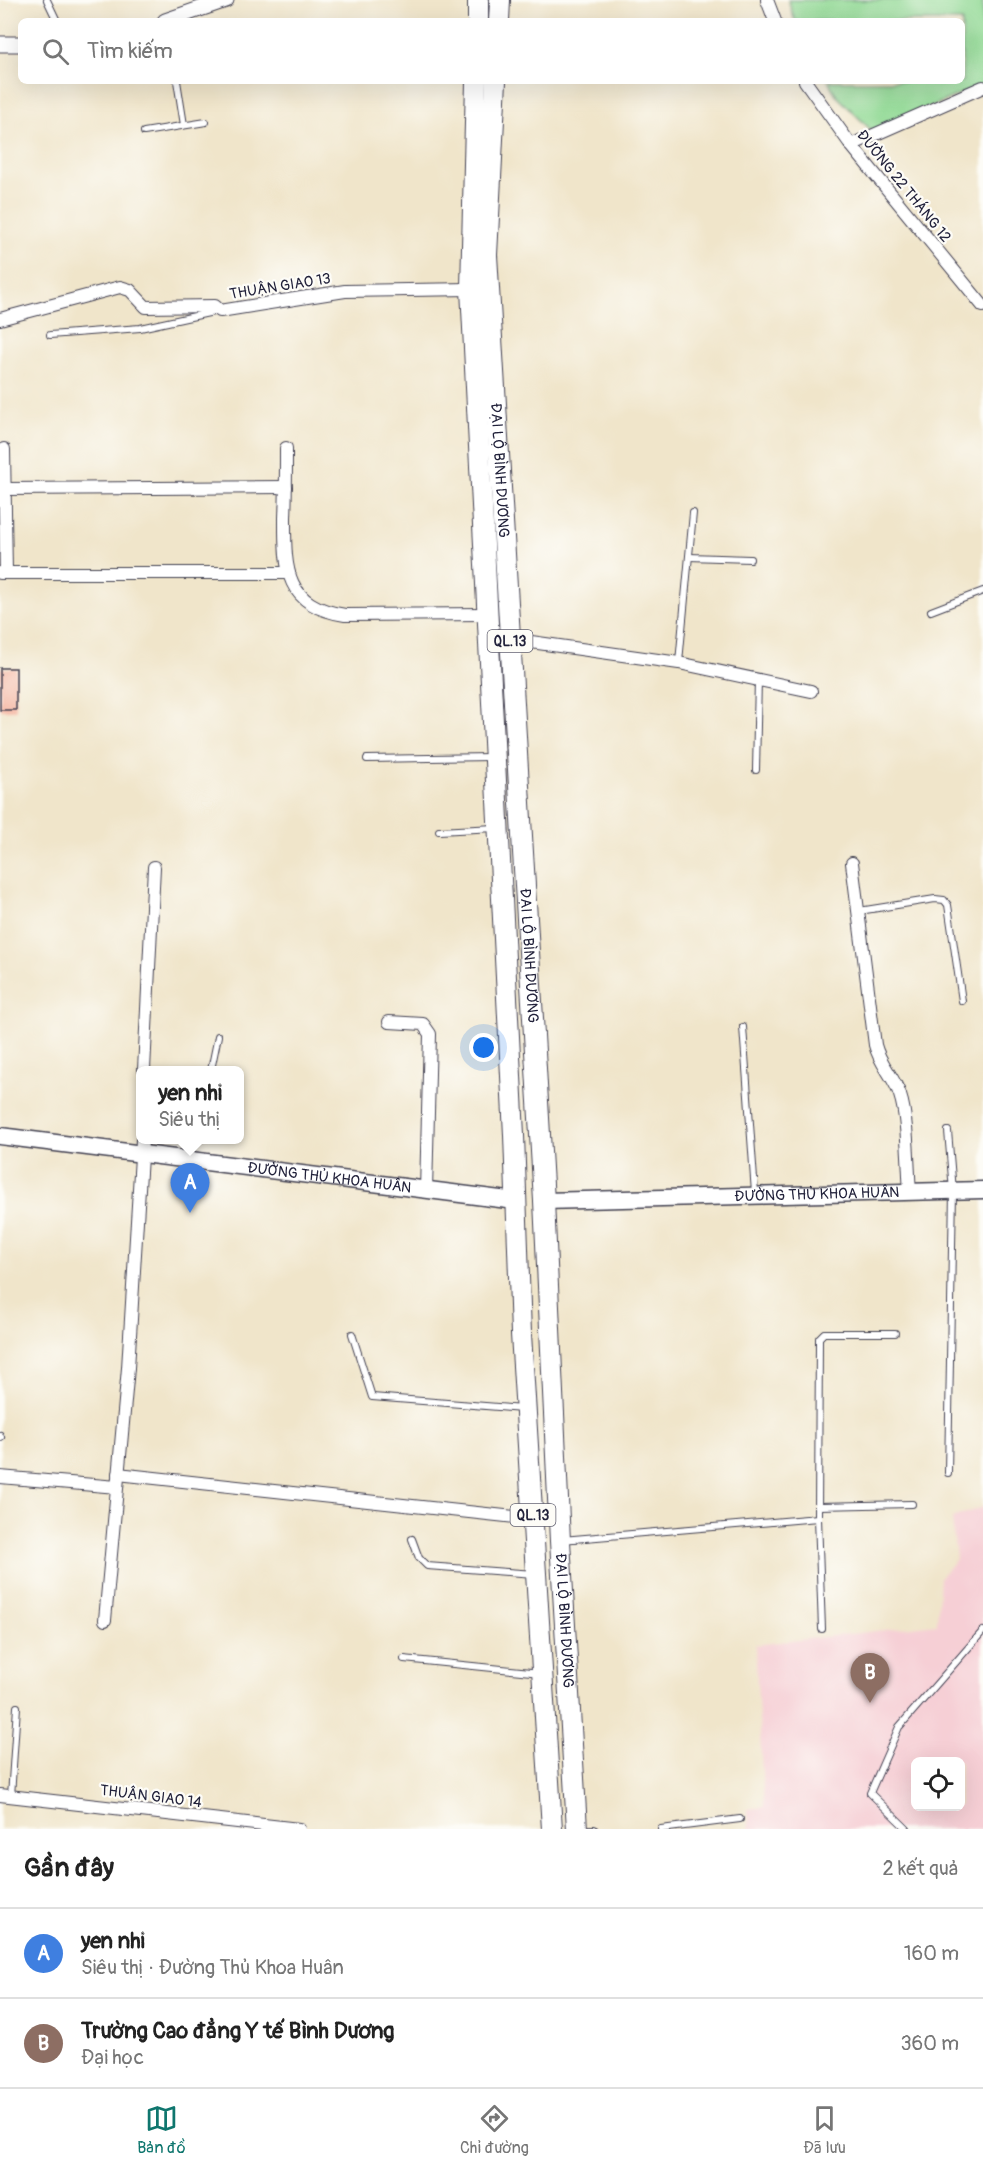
<!DOCTYPE html>
<html lang="vi">
<head>
<meta charset="utf-8">
<style>
	body { margin:0; font-family:Pangolin,sans-serif; background:#f6f6f6; color:#222 }
	.controls { position:absolute; right:18px; bottom:18px; display:grid; overflow:hidden; border-radius:9px; box-shadow:0 6px 24px #0002 }
	.controls button { width:54px; height:54px; display:grid; place-items:center; padding:0; border:0; border-bottom:2px solid #e0e0e0; background:#fff; color:#222; font:30px sans-serif }
	.you { position:absolute; left:484px; top:1048px; width:21px; height:21px; margin:-15px; border:4px solid #fff; border-radius:50%; background:#1a73e8; box-shadow:0 0 0 9px #1a73e833 }
	.badge { display:grid; place-items:center; width:39px; height:39px; border-radius:50%; background:#0f766e; color:#fff; font-size:20px; font-weight:700 }
	.pin { position:absolute; translate:-50% -50px; filter:drop-shadow(0 2px 3px #0008) }
	.pin::after { content:''; position:absolute; top:32px; width:21px; height:18px; background:inherit; clip-path:polygon(0 0,100% 0,50% 100%) }
	.popup { position:absolute; left:136px; top:1066px; width:108px; height:78px; box-sizing:border-box; display:grid; place-content:center; border-radius:9px; background:#fff; filter:drop-shadow(0 2px 4px #0005); font-size:20px; white-space:nowrap; color:#767676 }
	.popup b { font-size:22px; color:#222 }
	.popup::after { content:''; position:absolute; left:50%; top:100%; margin-left:-12px; border:12px solid transparent; border-top-color:#fff }
	.list { margin:0; padding:0; list-style:none }
	h2 { display:flex; justify-content:space-between; align-items:center; height:78px; margin:0; padding:0 24px; font-size:26px }
	h2 small { font-size:20px; font-weight:400; color:#767676 }
	.list li { display:grid; grid-template-columns:39px 1fr auto; gap:18px; align-items:center; box-sizing:border-box; height:90px; padding:0 24px; border-top:2px solid #e0e0e0 }
	.list b { display:block; font-size:22px; white-space:nowrap }
	.list p { margin:0; font-size:20px; white-space:nowrap; color:#767676 }
	.list em { font-size:20px; font-style:normal; color:#767676 }
	.icon { flex:none; width:33px; height:33px; fill:none; stroke:currentColor; stroke-width:2; stroke-linecap:round; stroke-linejoin:round }
	.map { position:relative; flex:none; width:983px; height:1829px; overflow:hidden }
	.search { position:absolute; background:#fff; box-shadow:0 6px 24px #0002; left:18px; right:18px; top:18px; height:66px; display:flex; align-items:center; gap:15px; box-sizing:border-box; padding:0 21px; border-radius:9px; color:#767676; font-size:22px }
	.sheet { height:258px; background:#fff }
	nav { display:flex; justify-content:space-around; align-items:center; box-sizing:border-box; height:84px; border-top:2px solid #e0e0e0; background:#fff; font-size:16px; color:#767676 }
	nav a { display:grid; justify-items:center; gap:3px }
	nav .on { color:#0f766e }
	.map>svg:first-child { display:block }
	.built { fill:#f6cfd5; fill-rule:evenodd }
	.green { fill:#91d994; stroke:#5a7e68; stroke-width:1.5 }
	.building { fill:#f3a68f }
	.lines { fill:none; stroke-linecap:round; stroke-linejoin:round }
	.service-casing { stroke:#413f50; stroke-width:8 }
	.minor-casing { stroke:#413f50; stroke-width:14 }
	.tertiary-casing { stroke:#413f50; stroke-width:17 }
	.secondary-casing { stroke:#413f50; stroke-width:19 }
	.trunk-casing { stroke:#413f50; stroke-width:22 }
	.service { stroke:#fff; stroke-width:6 }
	.minor { stroke:#fff; stroke-width:12 }
	.tertiary { stroke:#fff; stroke-width:15 }
	.secondary { stroke:#fff; stroke-width:16 }
	.trunk { stroke:#fff; stroke-width:20 }
	.labels { text-anchor:middle; stroke-width:4.5; stroke-linejoin:round; paint-order:stroke }
	.shield { fill:#fdfcf7; stroke:#646373; stroke-width:1.5 }
	.shield-label { font-size:14px; font-weight:bold; fill:#22223b }
	.street-label { font-size:15px; fill:#22223b; stroke:#fdfcf7 }
</style>
</head>
<body>
<div class="map">
<svg width="983" height="1829" viewBox="0 0 983 1829">
	<rect width="100%" height="100%" fill="#fdfcf7"/>
	<filter id="ink" filterUnits="userSpaceOnUse"><feTurbulence type="fractalNoise" baseFrequency=".0167" numOctaves="2"/><feDisplacementMap in="SourceGraphic" scale="12" xChannelSelector="R" yChannelSelector="G"/><feConvolveMatrix kernelMatrix="1 2 1 2 8 2 1 2 1" color-interpolation-filters="sRGB"/></filter>
	<filter id="wash" filterUnits="userSpaceOnUse"><feTurbulence type="fractalNoise" baseFrequency=".008" numOctaves="4" result="noise"/><feDisplacementMap in="SourceGraphic" scale="24" xChannelSelector="R" yChannelSelector="G"/><feGaussianBlur stdDeviation="1.35" result="paint"/><feColorMatrix in="noise" values="0 0 0 0 0 0 0 0 0 0 0 0 0 0 0 0 0 1.4 0 .05"/><feComposite in="paint" operator="in"/></filter>
	<g filter="url(#wash)">
		<rect width="100%" height="100%" fill="#f0e5ca"/>
		<path class="built" d="M 983,1507 L 983,1829 L 749,1829 L 748,1809 L 764,1807 L 755,1645 L 937,1624 L 940,1577 L 956,1559 L 952,1518 ZM 916,1762 L 960,1762 L 960,1806 L 916,1806 Z"/>
		<path class="green" d="M 788,0 L 983,0 L 983,84 L 873,132 L 837,96 L 828,81 L 962,81 L 962,21 L 795,21 Z"/>
		<g id="blocks">
			<rect class="building" x="0" y="668" width="16" height="42"/>
		</g>
	</g>
	<g filter="url(#ink)">
		<use href="#blocks" fill-opacity="0" stroke="#413f50" stroke-width="1.5"/>
		<g class="lines">
			<defs>
				<g id="service">
					<path d="M 47,0 L 57,21"/>
					<path d="M 177,81 L 184,125"/>
					<path d="M 144,132 L 206,122"/>
					<path d="M 50,335 L 140,328 L 218,311"/>
					<path d="M 689,557 L 750,559"/>
					<path d="M 931,611 L 983,591"/>
					<path d="M 679,662 L 693,513"/>
					<path d="M 367,759 L 491,757"/>
					<path d="M 756,770 L 758,679"/>
					<path d="M 439,831 L 495,828"/>
					<path d="M 859,911 L 935,899 L 944,900 L 948,905 L 962,1001"/>
					<path d="M 743,1027 L 755,1193"/>
					<path d="M 211,1070 L 218,1036"/>
					<path d="M 948,1131 L 953,1191 L 948,1473"/>
					<path d="M 352,1334 L 372,1397 L 522,1409"/>
					<path d="M 0,1435 L 1,1437"/>
					<path d="M 818,1506 L 912,1504"/>
					<path d="M 412,1539 L 419,1558 L 427,1566 L 534,1574"/>
					<path d="M 562,1540 L 818,1518"/>
					<path d="M 822,1629 L 818,1518 L 819,1338 L 824,1333 L 895,1333"/>
					<path d="M 404,1659 L 541,1673"/>
					<path d="M 11,1796 L 17,1707"/>
					<path d="M 581,1829 L 594,1829"/>
					<path d="M 661,1829 L 740,1819"/>
					<path d="M 907,1829 L 870,1793 L 899,1727 L 983,1631"/>
				</g>
				<g id="minor">
					<path d="M 767,0 L 775,21"/>
					<path d="M 805,81 L 851,145 L 983,306"/>
					<path d="M 851,145 L 983,87"/>
					<path d="M 0,319 L 120,287 L 130,290 L 146,307 L 215,306 L 220,311 L 345,291 L 471,289"/>
					<path d="M 286,448 C 286,471 286,495 285,518 C 285,568 284,606 345,615 L 488,614"/>
					<path d="M 4,449 L 6,573"/>
					<path d="M 5,489 L 286,487"/>
					<path d="M 0,573 L 287,573"/>
					<path d="M 510,639 L 679,663 L 811,691"/>
					<path d="M 852,863 L 875,1045 C 880,1065 894,1076 900,1095 C 908,1118 908,1166 910,1193"/>
					<path d="M 389,1022 L 423,1024 L 430,1034 L 426,1191"/>
					<path d="M 144,1070 L 154,867"/>
					<path d="M 118,1474 L 533,1519"/>
					<path d="M 0,1477 L 117,1487"/>
					<path d="M 105,1620 L 128,1368 L 142,1140"/>
					<path d="M 0,1795 L 299,1829"/>
				</g>
				<g id="tertiary">
					<path d="M 165,21 L 226,0"/>
					<path d="M 0,44 L 21,44"/>
				</g>
				<g id="secondary">
					<path id="s1" d="M 0,1136 L 516,1201"/>
					<path id="s2" d="M 544,1201 L 983,1190"/>
				</g>
				<g id="trunk">
					<path d="M 478,21 L 478,0"/>
					<path d="M 499,21 L 500,0"/>
					<path d="M 476,81 L 471,289 L 514,1135 L 521,1334 L 552,1829"/>
					<path id="s3" d="M 496,81 L 487,255 L 544,1201 L 560,1541 L 577,1829"/>
				</g>
			</defs>
			<use href="#service" class="service-casing"/>
			<use href="#minor" class="minor-casing"/>
			<use href="#tertiary" class="tertiary-casing"/>
			<use href="#secondary" class="secondary-casing"/>
			<use href="#trunk" class="trunk-casing"/>
			<use href="#service" class="service"/>
			<use href="#minor" class="minor"/>
			<use href="#tertiary" class="tertiary"/>
			<use href="#secondary" class="secondary"/>
			<use href="#trunk" class="trunk"/>
		</g>
	</g>
	<g class="labels">
		<g class="shield">
			<rect x="487.5" y="630" width="45" height="22" rx="4.5"/>
			<rect x="510.5" y="1504" width="45" height="22" rx="4.5"/>
		</g>
		<g class="shield-label">
			<text x="510" y="646">QL.13</text>
			<text x="533" y="1520">QL.13</text>
		</g>
		<g class="street-label">
			<text transform="translate(904 186) rotate(51)" y="5">ĐƯỜNG 22 THÁNG 12</text>
			<text transform="translate(280 286) rotate(-9)" y="5">THUẬN GIAO 13</text>
			<text dy="5" stroke="none"><textPath href="#s3" startOffset="390">ĐẠI LỘ BÌNH DƯƠNG</textPath></text>
			<text dy="5" stroke="none"><textPath href="#s3" startOffset="876">ĐẠI LỘ BÌNH DƯƠNG</textPath></text>
			<text dy="5" stroke="none"><textPath href="#s1" startOffset="332">ĐƯỜNG THỦ KHOA HUÂN</textPath></text>
			<text dy="5" stroke="none"><textPath href="#s2" startOffset="273">ĐƯỜNG THỦ KHOA HUÂN</textPath></text>
			<text dy="5" stroke="none"><textPath href="#s3" startOffset="1542">ĐẠI LỘ BÌNH DƯƠNG</textPath></text>
			<text transform="translate(151 1796) rotate(7)" y="5">THUẬN GIAO 14</text>
		</g>
	</g>
</svg>
<div class="controls">
<button><svg class="icon" aria-label="locate" viewBox="0 0 24 24"><circle cx="12" cy="12" r="6"/><path d="M12 2v4M12 18v4M2 12h4M18 12h4"/></svg></button>
</div>
<div class="you"></div>
<div class="pin badge" style="left:190px;top:1213px;background:#3f7fe0">A</div>
<div class="popup"><b>yen nhi</b>Siêu thị</div>
<div class="pin badge" style="left:870px;top:1703px;background:#8d6e63">B</div>
<div class="search"><svg class="icon" aria-label="search" viewBox="0 0 24 24"><circle cx="10" cy="10" r="6"/><path d="M15 15l6 6"/></svg>Tìm kiếm</div>
</div>
<section class="sheet">
<h2>Gần đây<small>2 kết quả</small></h2>
<ul class="list">
<li><span class="badge" style="background:#3f7fe0">A</span><div><b>yen nhi</b><p>Siêu thị · Đường Thủ Khoa Huân</p></div><em>160 m</em></li>
<li><span class="badge" style="background:#8d6e63">B</span><div><b>Trường Cao đẳng Y tế Bình Dương</b><p>Đại học</p></div><em>360 m</em></li>
</ul>
</section>
<nav>
<a class="on"><svg class="icon" aria-label="map" viewBox="0 0 24 24"><path d="M3 6l6-2 6 2 6-2v14l-6 2-6-2-6 2zM9 4v14M15 6v14"/></svg>Bản đồ</a>
<a><svg class="icon" aria-label="directions" viewBox="0 0 24 24"><path d="M12 3l9 9-9 9-9-9zM9 14v-3h6M13 9l2 2-2 2"/></svg>Chỉ đường</a>
<a><svg class="icon" aria-label="saved" viewBox="0 0 24 24"><path d="M7 4h10v16l-5-4-5 4z"/></svg>Đã lưu</a>
</nav>
</body>
</html>
